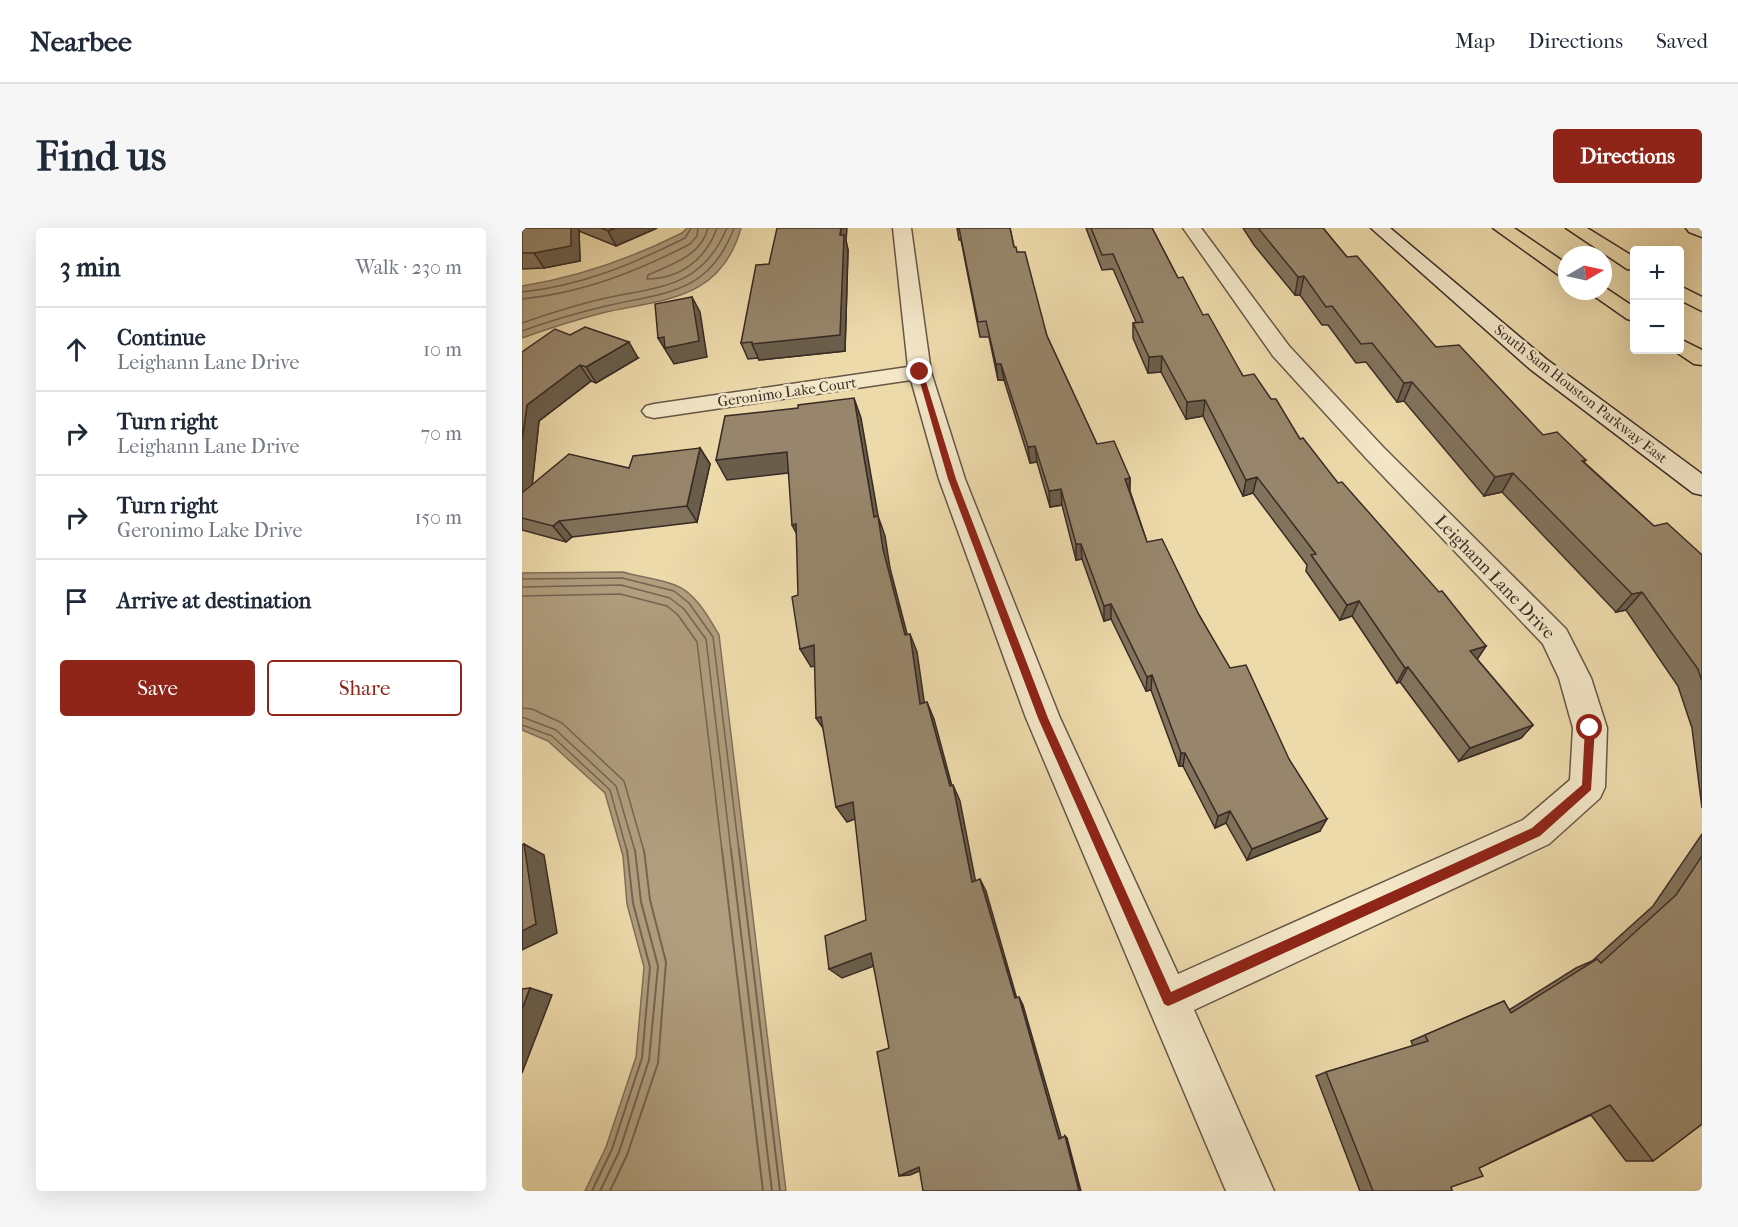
<!DOCTYPE html>
<html lang="en">
<head>
<meta charset="utf-8">
<style>
	body { margin:0; font-family:"IM FELL French Canon",serif; background:#f6f6f7; color:#1f2937 }
	.controls { position:absolute; right:18px; top:18px; display:grid; overflow:hidden; border-radius:6px; box-shadow:0 6px 24px #0002 }
	.controls button { width:54px; height:54px; display:grid; place-items:center; padding:0; border:0; border-bottom:2px solid #e0e1e3; background:#fff; color:#1f2937; font:30px sans-serif }
	.compass { position:absolute; left:1036px; top:18px; width:54px; height:54px; border-radius:50%; background:#fff; box-shadow:0 6px 24px #0002; rotate:81deg }
	.stop { position:absolute; width:18px; height:18px; margin:-14px; border:4px solid #8f2418; border-radius:50%; background:#fff }
	.stop.end { background:#8f2418; border-color:#fff; box-shadow:0 2px 6px #0008 }
	.list { margin:0; padding:0; list-style:none }
	h2 { display:flex; justify-content:space-between; align-items:center; height:78px; margin:0; padding:0 24px; font-size:26px }
	h2 small { font-size:20px; font-weight:400; color:#747a83 }
	.list li { display:grid; grid-template-columns:39px 1fr auto; gap:18px; align-items:center; box-sizing:border-box; height:84px; padding:0 24px; border-top:2px solid #e0e1e3 }
	.list b { display:block; font-size:22px; white-space:nowrap }
	.list p { margin:0; font-size:20px; white-space:nowrap; color:#747a83 }
	.list em { font-size:20px; font-style:normal; color:#747a83 }
	.actions { display:flex; gap:12px; padding:18px 24px }
	.actions a { flex:1; padding:14px 0; border:2px solid #8f2418; border-radius:6px; text-align:center; font-size:21px; color:#8f2418 }
	.actions .main { background:#8f2418; color:#fff }
	.icon { flex:none; width:33px; height:33px; fill:none; stroke:currentColor; stroke-width:2; stroke-linecap:round; stroke-linejoin:round }
	.map { position:relative; flex:none; width:1180px; height:963px; overflow:hidden; border-radius:6px }
	header { display:flex; align-items:center; gap:36px; box-sizing:border-box; height:84px; padding:0 30px; background:#fff; border-bottom:2px solid #e0e1e3 }
	header strong { font-size:28px }
	nav { display:flex; gap:33px; margin-inline-start:auto; font-size:21px }
	.intro { display:flex; align-items:center; justify-content:space-between; box-sizing:border-box; height:144px; padding:0 36px }
	h1 { margin:0; font-size:42px }
	.button { padding:15px 27px; border-radius:6px; background:#8f2418; color:#fff; font-size:21px; font-weight:700 }
	main { display:flex; gap:36px; padding:0 36px }
	aside { flex:1; background:#fff; border-radius:6px; box-shadow:0 6px 24px #0002 }
	.map>svg:first-child { display:block }
	.water { fill:#b09e7e; stroke:#80705b; stroke-width:1.5 }
	.lines { fill:none; stroke-linecap:round; stroke-linejoin:round }
	.shore-far1 { stroke:#746452; stroke-width:1.5 }
	.shore { stroke:#746452; stroke-width:2 }
	.minor-casing { stroke:#665747; stroke-width:3 }
	.secondary-casing { stroke:#392b26; stroke-width:3 }
	.motorway-casing { stroke:#392b26; stroke-width:3 }
	.minor { fill:#f3e7c8; fill-rule:evenodd }
	.secondary { fill:#f3e7c8; fill-rule:evenodd }
	.motorway { fill:#eddaab; fill-rule:evenodd }
	.wall { fill:#82735c; stroke:#392b26; stroke-width:1.5 }
	.shaded-wall { fill:#6a5e4b; stroke:#392b26; stroke-width:1.5 }
	.building { fill:#97866b; stroke:#392b26; stroke-width:1.5 }
	.route { fill:#8f2418 }
	.labels { text-anchor:middle; stroke-width:5; stroke-linejoin:round; paint-order:stroke }
	.far-street-label { font-size:15px; fill:#392b26; stroke:#f3e7c8 }
	.street-label { font-size:18px; fill:#392b26; stroke:#f3e7c8 }
</style>
</head>
<body>
<header>
<strong>Nearbee</strong>
<nav><a>Map</a><a>Directions</a><a>Saved</a></nav>
</header>
<div class="intro"><h1>Find us</h1><a class="button">Directions</a></div>
<main>
<aside>
<h2>3 min<small>Walk · 230 m</small></h2>
<ul class="list">
<li><svg class="icon" aria-label="ahead" viewBox="0 0 24 24"><path d="M12 20V5M6 11l6-6 6 6"/></svg><div><b>Continue</b><p>Leighann Lane Drive</p></div><em>10 m</em></li>
<li><svg class="icon" aria-label="right" viewBox="0 0 24 24"><path d="M7 20v-9h11M14 6l5 5-5 5"/></svg><div><b>Turn right</b><p>Leighann Lane Drive</p></div><em>70 m</em></li>
<li><svg class="icon" aria-label="right" viewBox="0 0 24 24"><path d="M7 20v-9h11M14 6l5 5-5 5"/></svg><div><b>Turn right</b><p>Geronimo Lake Drive</p></div><em>150 m</em></li>
<li><svg class="icon" aria-label="arrive" viewBox="0 0 24 24"><path d="M6 21V4h12l-3 4 3 4H6"/></svg><div><b>Arrive at destination</b></div></li>
</ul>
<div class="actions"><a class="main">Save</a><a>Share</a></div>
</aside>
<div class="map">
<svg width="1180" height="963" viewBox="0 0 1180 963">
	<rect width="100%" height="100%" fill="#eddaab"/>
	<filter id="stains"><feTurbulence type="fractalNoise" baseFrequency=".00333" numOctaves="4"/><feColorMatrix values="0 0 0 0 .2 0 0 0 0 .09 0 0 0 0 .02 0 0 0 .5 -.17"/></filter>
	<radialGradient id="worn" r=".72"><stop offset=".6" stop-color="#630" stop-opacity="0"/><stop offset="1" stop-color="#630" stop-opacity=".3"/></radialGradient>
	<g class="water">
		<path d="M 165,0 L 219,0 C 199,71 145,71 84,84 C 56,91 28,100 0,110 L 0,58 C 57,49 108,31 160,5 Z"/>
		<path d="M 101,344 C 118,349 137,351 153,357 C 173,364 187,390 197,407 L 264,963 L 63,963 L 84,919 L 114,829 L 122,739 L 105,676 L 101,628 L 83,565 L 26,513 L 0,502 L 0,345 Z"/>
	</g>
	<g class="lines">
		<g class="shore-far1">
			<path d="M 186,0 C 179,28 150,36 126,47 L 125,51 C 158,51 184,31 195,0"/>
			<path d="M 0,64 C 59,58 111,36 163,10 L 169,0"/>
			<path d="M 0,71 C 60,65 114,44 168,16 L 175,8 L 176,0"/>
			<path d="M 0,95 C 26,86 53,77 80,71 C 137,58 179,61 205,0"/>
			<path d="M 0,103 C 27,93 55,85 84,78 C 145,64 187,66 212,0"/>
			<path d="M 0,351 L 100,350 L 152,363 L 167,375 L 191,409 L 217,623"/>
			<path d="M 0,359 L 99,357 L 148,370 L 162,381 L 184,411 L 209,623"/>
			<path d="M 0,368 L 98,366 L 145,378 L 156,387 L 175,414 L 200,623"/>
			<path d="M 0,480 L 10,481 L 40,495 L 102,553 L 122,623"/>
			<path d="M 0,489 L 34,502 L 94,558 L 113,623"/>
			<path d="M 0,497 L 30,508 L 88,562 L 105,623"/>
		</g>
		<g class="shore">
			<path d="M 200,622 L 241,963"/>
			<path d="M 209,622 L 250,963"/>
			<path d="M 217,622 L 258,963"/>
			<path d="M 70,963 L 90,921 L 120,830 L 128,739 L 111,675 L 105,622"/>
			<path d="M 78,963 L 97,924 L 127,832 L 136,738 L 119,674 L 113,622"/>
			<path d="M 88,963 L 105,927 L 136,835 L 144,734 L 128,672 L 122,622"/>
		</g>
		<defs>
			<path id="minor" d="M 371,0 L 389,0 L 409,144 L 443,251 L 538,490 L 656,746 L 1001,592 L 1048,552 L 1051,500 L 1037,450 L 1021,416 L 843,229 L 751,128 L 661,0 L 679,0 L 767,118 L 861,219 L 1044,401 L 1069,450 L 1085,500 L 1083,559 L 1078,570 L 1027,616 L 672,782 L 752,963 L 704,963 L 504,490 L 417,251 L 389,152 L 132,190 L 124,188 L 120,183 L 124,178 L 132,176 L 386,139 Z"/>
			<g id="secondary">
				<path d="M 849,0 L 868,0 L 1024,131 L 1180,246 L 1180,267 L 1171,265 L 1008,141 Z"/>
				<path d="M 1164,0 L 1180,0 L 1180,9 L 1167,4 Z"/>
			</g>
			<g id="motorway">
				<path d="M 971,0 L 992,0 L 1045,36 L 1045,50 L 1038,48 Z"/>
				<path d="M 1044,0 L 1065,0 L 1112,29 L 1112,42 L 1105,41 Z"/>
				<path d="M 1158,58 L 1180,69 L 1180,83 L 1158,72 Z"/>
				<path d="M 1082,59 L 1112,79 L 1112,93 L 1105,91 L 1065,63 L 1081,63 Z"/>
				<path d="M 1158,111 L 1180,122 L 1180,137 L 1172,136 L 1151,122 L 1158,122 Z"/>
			</g>
		</defs>
		<use href="#minor" class="minor-casing"/>
		<use href="#secondary" class="secondary-casing"/>
		<use href="#motorway" class="motorway-casing"/>
		<use href="#minor" class="minor"/>
		<use href="#secondary" class="secondary"/>
		<use href="#motorway" class="motorway"/>
	</g>
	<g class="wall">
		<path d="M 0,0 L 135,0 L 94,18 L 57,3 L 58,33 L 22,40 L 0,41 Z"/>
		<path d="M 435,0 L 488,0 L 492,19 L 495,24 L 525,108 L 575,216 L 608,250 L 608,263 L 625,314 L 677,387 L 798,603 L 725,632 L 704,595 L 693,600 L 661,538 L 657,538 L 629,462 L 624,463 L 589,391 L 582,393 L 560,331 L 554,332 L 540,277 L 528,279 L 515,234 L 508,235 L 482,152 L 476,152 L 467,109 L 458,109 L 439,12 L 437,12 Z"/>
		<path d="M 564,0 L 630,0 L 656,50 L 721,148 L 749,171 L 778,211 L 816,255 L 964,418 L 955,431 L 1011,497 L 999,510 L 937,533 L 878,454 L 875,455 L 830,388 L 818,392 L 784,343 L 785,337 L 731,265 L 721,268 L 681,188 L 664,191 L 639,144 L 626,145 L 611,110 L 611,95 L 614,94 L 591,41 L 580,42 Z"/>
		<path d="M 721,0 L 801,0 L 825,29 L 914,119 L 1021,207 L 1064,232 L 1062,234 L 1132,298 L 1180,327 L 1180,580 L 1170,500 L 1156,458 L 1104,382 L 1094,384 L 980,264 L 962,268 L 882,173 L 875,174 L 844,134 L 834,135 L 806,97 L 800,97 L 778,67 L 773,67 L 732,17 Z"/>
		<path d="M 324,13 L 326,22 L 323,123 L 237,132 L 236,130 L 226,131 L 219,115 L 247,36 Z"/>
		<path d="M 0,124 L 116,130 L 74,155 L 69,153 L 17,193 L 10,256 L 107,240 L 178,220 L 188,236 L 175,294 L 50,309 L 44,314 L 0,302 Z"/>
		<path d="M 1180,606 L 1180,896 L 1131,933 L 1104,933 L 1069,887 L 957,940 L 929,959 L 930,963 L 838,963 L 794,848 L 804,844 L 891,818 L 889,813 L 982,773 L 987,782 L 1054,740 L 1070,733 L 1131,678 Z"/>
	</g>
	<g class="shaded-wall">
		<path d="M 49,0 L 56,0 L 57,3 L 58,33 L 22,40 L 12,25 Z"/>
		<path d="M 93,0 L 135,0 L 94,18 L 86,3 Z"/>
		<path d="M 319,0 L 325,0 L 324,13 L 326,22 L 323,123 L 237,132 L 230,116 L 318,7 Z"/>
		<path d="M 782,48 L 778,67 L 773,67 L 776,49 Z"/>
		<path d="M 170,69 L 178,84 L 185,129 L 152,136 L 136,110 L 142,109 Z"/>
		<path d="M 107,114 L 116,130 L 74,155 L 64,139 Z"/>
		<path d="M 640,128 L 639,144 L 626,145 L 627,129 Z"/>
		<path d="M 474,136 L 479,136 L 482,152 L 476,152 Z"/>
		<path d="M 58,137 L 69,153 L 17,193 L 7,287 L 0,279 L 0,213 L 5,177 Z"/>
		<path d="M 890,154 L 882,173 L 875,174 L 882,155 Z"/>
		<path d="M 332,170 L 339,190 L 358,299 L 356,288 L 363,308 L 368,340 L 390,425 L 383,407 L 352,289 Z"/>
		<path d="M 683,172 L 681,188 L 664,191 L 665,174 Z"/>
		<path d="M 513,218 L 515,234 L 508,235 L 506,219 Z"/>
		<path d="M 178,220 L 188,236 L 175,294 L 165,278 Z"/>
		<path d="M 265,224 L 274,244 L 205,252 L 194,232 Z"/>
		<path d="M 991,245 L 980,264 L 962,268 L 973,249 Z"/>
		<path d="M 735,249 L 731,265 L 721,268 L 724,252 Z"/>
		<path d="M 608,250 L 607,266 L 603,251 Z"/>
		<path d="M 539,261 L 540,277 L 528,279 L 527,263 Z"/>
		<path d="M 37,293 L 50,309 L 44,314 L 31,298 Z"/>
		<path d="M 274,296 L 280,316 L 270,297 Z"/>
		<path d="M 554,316 L 559,316 L 560,331 L 554,332 Z"/>
		<path d="M 1120,364 L 1104,382 L 1094,384 L 1110,366 Z"/>
		<path d="M 837,373 L 830,388 L 818,392 L 825,377 Z"/>
		<path d="M 589,376 L 589,391 L 582,393 L 582,378 Z"/>
		<path d="M 388,406 L 395,424 L 405,493 L 398,476 Z"/>
		<path d="M 292,417 L 302,436 L 289,439 L 278,421 Z"/>
		<path d="M 964,418 L 954,433 L 948,423 Z"/>
		<path d="M 886,439 L 878,454 L 875,455 L 883,440 Z"/>
		<path d="M 630,447 L 629,462 L 624,463 L 625,449 Z"/>
		<path d="M 405,474 L 412,491 L 434,573 L 428,558 Z"/>
		<path d="M 299,489 L 305,506 L 294,490 Z"/>
		<path d="M 1011,497 L 999,510 L 937,533 L 948,520 Z"/>
		<path d="M 659,525 L 663,525 L 661,538 L 657,538 Z"/>
		<path d="M 431,557 L 438,573 L 456,666 L 450,654 Z"/>
		<path d="M 331,574 L 341,588 L 325,594 L 314,579 Z"/>
		<path d="M 708,583 L 704,595 L 693,600 L 696,588 Z"/>
		<path d="M 805,591 L 798,603 L 725,632 L 730,621 Z"/>
		<path d="M 2,616 L 22,627 L 35,705 L 0,722 Z"/>
		<path d="M 458,651 L 464,663 L 497,778 L 493,770 Z"/>
		<path d="M 349,725 L 360,735 L 320,750 L 307,741 Z"/>
		<path d="M 8,760 L 30,767 L 0,845 L 0,781 Z"/>
		<path d="M 497,769 L 501,777 L 540,912 L 537,911 Z"/>
		<path d="M 543,908 L 545,910 L 559,963 L 557,963 Z"/>
		<path d="M 397,939 L 407,939 L 388,947 L 377,948 Z"/>
	</g>
	<g class="building">
		<path d="M 0,0 L 49,0 L 49,18 L 12,25 L 0,25 Z"/>
		<path d="M 79,0 L 93,0 L 86,3 Z"/>
		<path d="M 255,0 L 319,0 L 318,7 L 322,7 L 318,107 L 230,116 L 230,114 L 219,115 L 234,37 L 247,36 Z"/>
		<path d="M 437,0 L 488,0 L 492,19 L 494,19 L 495,24 L 503,24 L 525,108 L 575,216 L 592,213 L 608,250 L 603,251 L 625,314 L 640,311 L 677,387 L 708,440 L 724,437 L 767,531 L 805,591 L 730,621 L 708,583 L 696,588 L 663,525 L 659,525 L 630,447 L 625,449 L 589,376 L 582,378 L 559,316 L 554,316 L 539,261 L 527,263 L 513,218 L 506,219 L 479,136 L 474,136 L 464,93 L 456,94 Z"/>
		<path d="M 569,0 L 630,0 L 656,50 L 661,49 L 681,87 L 686,86 L 721,148 L 732,146 L 749,171 L 754,171 L 778,211 L 781,210 L 816,255 L 820,254 L 917,364 L 920,363 L 964,418 L 948,423 L 1011,497 L 948,520 L 886,439 L 883,440 L 837,373 L 825,377 L 789,327 L 794,326 L 735,249 L 724,252 L 683,172 L 665,174 L 640,128 L 627,129 L 611,95 L 621,94 L 591,26 L 580,27 Z"/>
		<path d="M 736,0 L 801,0 L 825,29 L 835,28 L 914,119 L 937,117 L 1021,207 L 1035,204 L 1064,232 L 1060,233 L 1132,298 L 1145,295 L 1180,327 L 1180,453 L 1176,441 L 1120,364 L 1110,366 L 991,245 L 973,249 L 890,154 L 882,155 L 850,115 L 839,116 L 810,78 L 804,79 L 782,48 L 776,49 Z"/>
		<path d="M 170,69 L 177,113 L 143,120 L 142,109 L 136,110 L 133,76 Z"/>
		<path d="M 63,99 L 107,114 L 64,139 L 58,137 L 5,177 L 0,213 L 0,124 L 33,101 L 48,107 Z"/>
		<path d="M 332,170 L 352,289 L 356,288 L 361,321 L 383,407 L 388,406 L 398,476 L 405,474 L 428,558 L 431,557 L 450,654 L 458,651 L 493,770 L 497,769 L 537,911 L 543,908 L 557,963 L 401,963 L 397,939 L 377,948 L 355,824 L 367,820 L 349,725 L 307,741 L 303,708 L 344,692 L 331,574 L 314,579 L 299,489 L 294,490 L 292,417 L 278,421 L 270,369 L 276,367 L 274,296 L 270,297 L 265,224 L 194,232 L 203,188 L 276,180 L 276,177 Z"/>
		<path d="M 178,220 L 165,278 L 37,293 L 31,298 L 0,290 L 0,265 L 47,226 L 107,240 L 111,228 Z"/>
		<path d="M 2,616 L 14,696 L 0,703 L 0,617 Z"/>
		<path d="M 1180,628 L 1180,896 L 1131,933 L 1088,877 L 957,940 L 961,948 L 929,959 L 930,963 L 851,963 L 804,844 L 906,813 L 903,807 L 982,773 L 989,785 L 1075,731 L 1079,735 L 1154,667 Z"/>
		<path d="M 8,760 L 0,781 L 0,761 Z"/>
	</g>
	<path class="route" d="M 398,142 L 401,144 L 434,251 L 526,490 L 649,764 L 1010,600 L 1060,557 L 1063,500 L 1068,496 L 1073,500 L 1069,562 L 1018,608 L 651,776 L 646,778 L 642,776 L 516,490 L 426,251 L 395,144 Z"/>
	<g class="labels">
		<g class="far-street-label">
			<text transform="translate(265 164) rotate(-8)" y="5">Geronimo Lake Court</text>
			<text transform="translate(1059 166) rotate(38)" y="5">South Sam Houston Parkway East</text>
		</g>
		<g class="street-label">
			<text transform="translate(973 349) rotate(46)" y="6">Leighann Lane Drive</text>
		</g>
	</g>
	<rect width="100%" height="100%" filter="url(#stains)"/>
	<rect width="100%" height="100%" fill="url(#worn)"/>
</svg>
<div class="controls">
<button>+</button>
<button>−</button>
</div>
<svg class="compass" viewBox="-18 -18 36 36"><path d="M0-13l5 13h-10z" fill="#e53935"/><path d="M0 13l5-13h-10z" fill="#747a83"/></svg>
<div class="stop" style="left:1068px;top:500px"></div>
<div class="stop end" style="left:398px;top:144px"></div>
</div>
</main>
</body>
</html>
